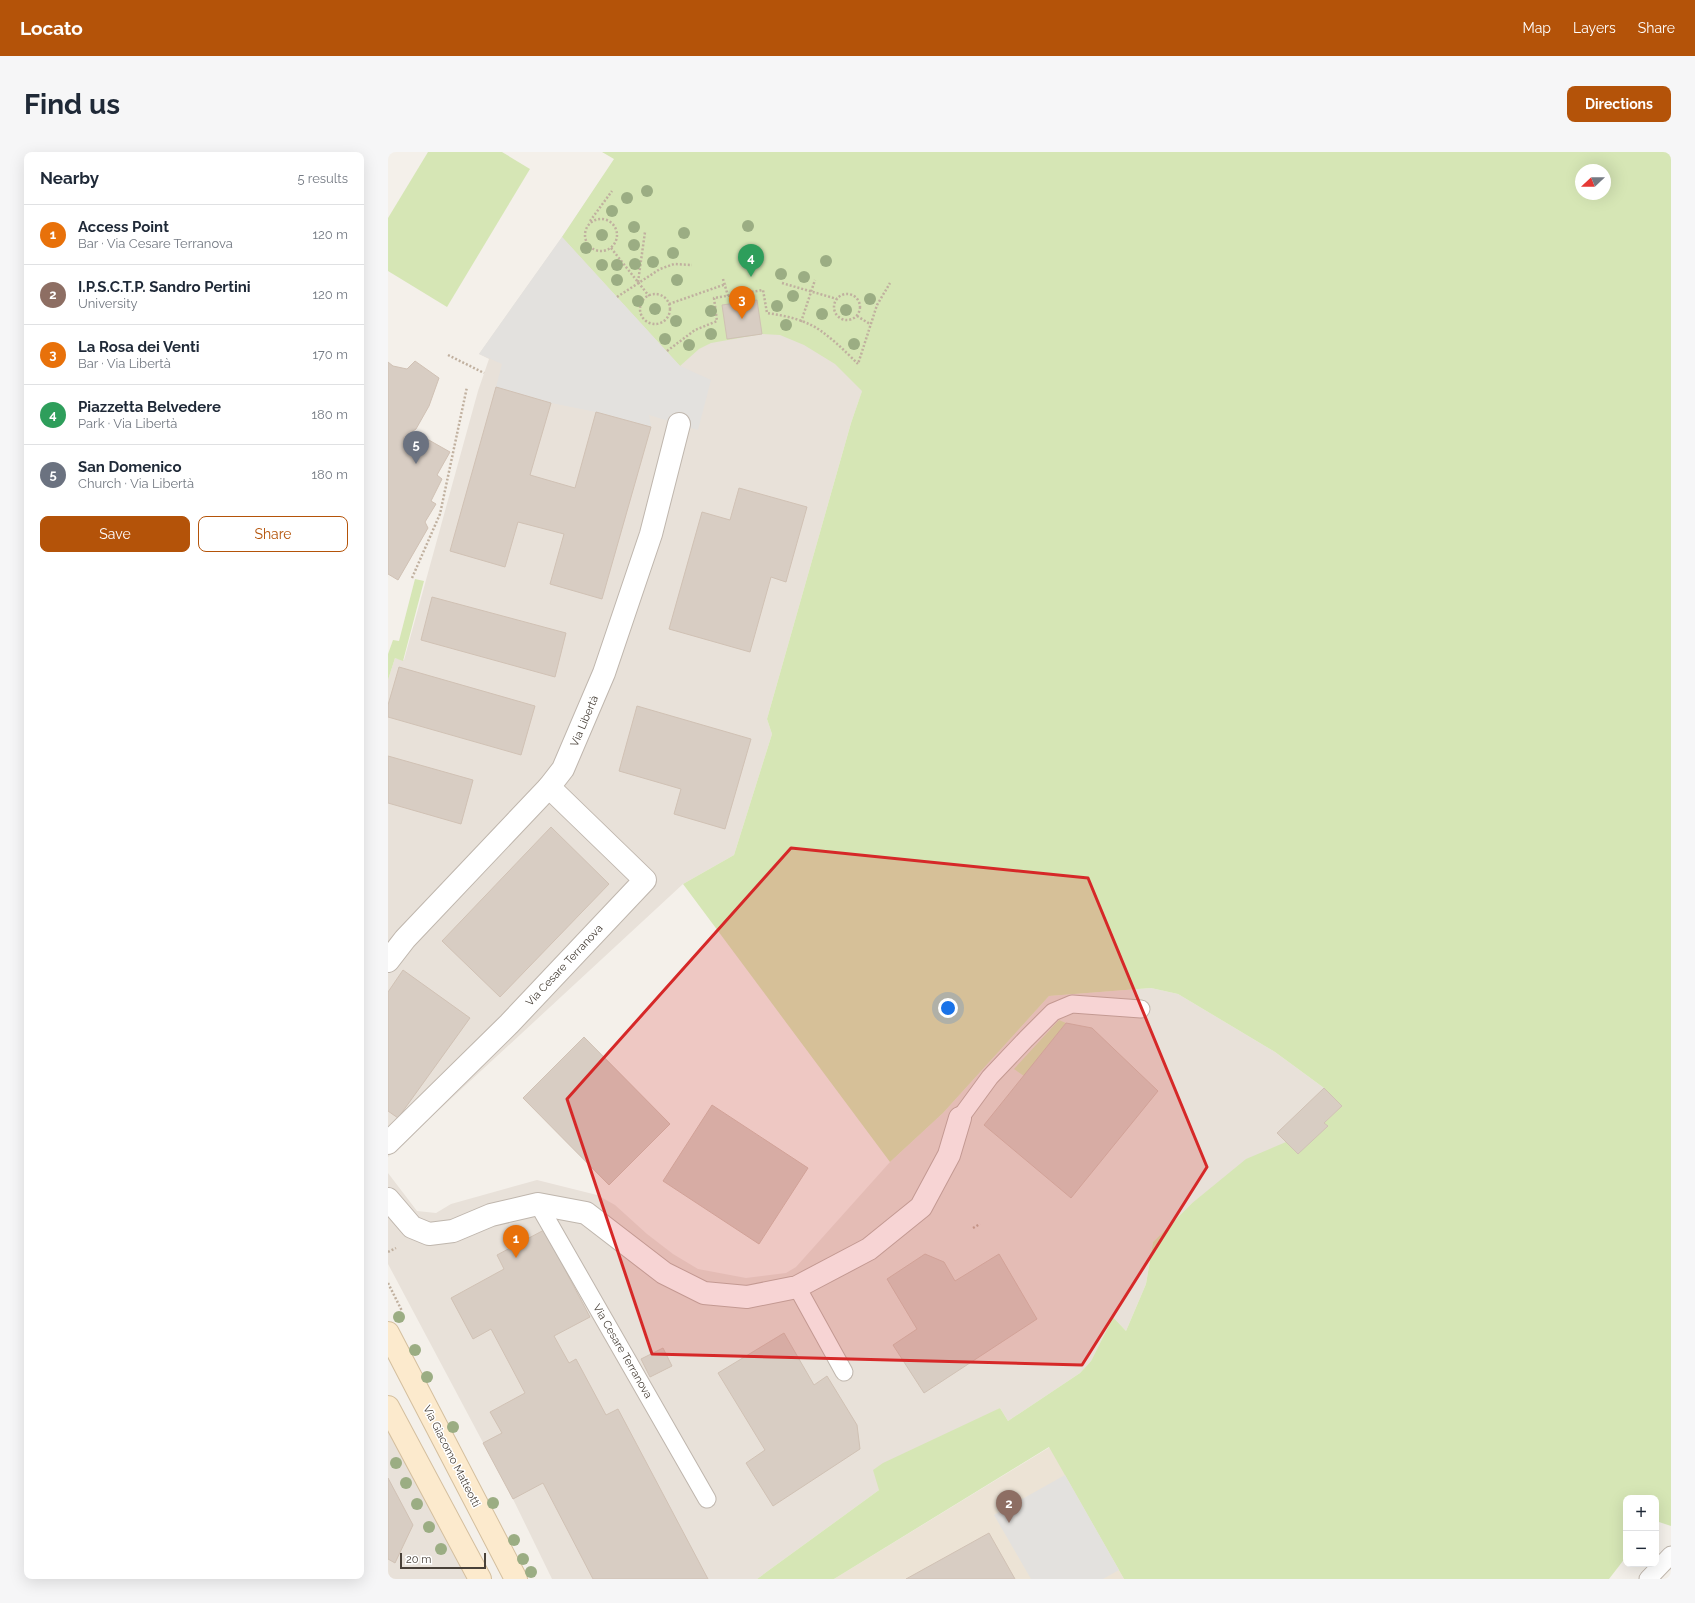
<!DOCTYPE html>
<html lang="en">
<head>
<meta charset="utf-8">
<style>
	body { margin:0; font-family:Raleway,sans-serif; background:#f6f6f7; color:#1f2937 }
	.controls { position:absolute; right:12px; bottom:12px; display:grid; overflow:hidden; border-radius:8px; box-shadow:0 4px 16px #0002 }
	.controls button { width:36px; height:36px; display:grid; place-items:center; padding:0; border:0; border-bottom:1px solid #e0e1e3; background:#fff; color:#1f2937; font:20px sans-serif }
	.compass { position:absolute; left:1187px; top:12px; width:36px; height:36px; border-radius:50%; background:#fff; box-shadow:0 4px 16px #0002; rotate:248deg }
	.scale { position:absolute; left:12px; bottom:10px; width:86px; box-sizing:border-box; padding-left:4px; border:2px solid #484038; border-top:0; font-size:11px; line-height:14px; white-space:nowrap; color:#484038; -webkit-text-stroke:3px #fff; paint-order:stroke }
	.you { position:absolute; left:560px; top:856px; width:14px; height:14px; margin:-10px; border:3px solid #fff; border-radius:50%; background:#1a73e8; box-shadow:0 0 0 6px #1a73e833 }
	.badge { display:grid; place-items:center; width:26px; height:26px; border-radius:50%; background:#b45309; color:#fff; font-size:13px; font-weight:700 }
	.pin { position:absolute; translate:-50% -33px; filter:drop-shadow(0 1px 2px #0008) }
	.pin::after { content:''; position:absolute; top:21px; width:14px; height:12px; background:inherit; clip-path:polygon(0 0,100% 0,50% 100%) }
	.list { margin:0; padding:0; list-style:none }
	h2 { display:flex; justify-content:space-between; align-items:center; height:52px; margin:0; padding:0 16px; font-size:17px }
	h2 small { font-size:13px; font-weight:400; color:#747a83 }
	.list li { display:grid; grid-template-columns:26px 1fr auto; gap:12px; align-items:center; box-sizing:border-box; height:60px; padding:0 16px; border-top:1px solid #e0e1e3 }
	.list b { display:block; font-size:15px; white-space:nowrap }
	.list p { margin:0; font-size:13px; white-space:nowrap; color:#747a83 }
	.list em { font-size:13px; font-style:normal; color:#747a83 }
	.actions { display:flex; gap:8px; padding:12px 16px }
	.actions a { flex:1; padding:9px 0; border:1px solid #b45309; border-radius:8px; text-align:center; font-size:14px; color:#b45309 }
	.actions .main { background:#b45309; color:#fff }
	.map { position:relative; flex:none; width:1283px; height:1427px; overflow:hidden; border-radius:8px }
	header { display:flex; align-items:center; gap:24px; box-sizing:border-box; height:56px; padding:0 20px; background:#b45309; color:#fff }
	header strong { font-size:19px }
	nav { display:flex; gap:22px; margin-inline-start:auto; font-size:14px }
	.intro { display:flex; align-items:center; justify-content:space-between; box-sizing:border-box; height:96px; padding:0 24px }
	h1 { margin:0; font-size:28px }
	.button { padding:10px 18px; border-radius:8px; background:#b45309; color:#fff; font-size:14px; font-weight:700 }
	main { display:flex; gap:24px; padding:0 24px }
	aside { flex:1; background:#fff; border-radius:8px; box-shadow:0 4px 16px #0002 }
	.map>svg:first-child { display:block }
	.residential { fill:#e8e1d9 }
	.education { fill:#ece3d5 }
	.green { fill:#d6e6b5; fill-rule:evenodd }
	.parking { fill:#e3e1de }
	.building { fill:#d8cdc3; stroke:#d0c1b4 }
	.lines { fill:none; stroke-linecap:round; stroke-linejoin:round }
	.lane-casing { stroke:#bfb6ad; stroke-width:19 }
	.street-casing { stroke:#bfb6ad; stroke-width:24 }
	.secondary-casing { stroke:#d4bf9e; stroke-width:24 }
	.path { stroke:#c0b09f; stroke-width:2.5; stroke-dasharray:2 2; stroke-linecap:butt }
	.lane { stroke:#fff; stroke-width:17 }
	.street { stroke:#fff; stroke-width:22 }
	.secondary { stroke:#fceacd; stroke-width:22 }
	.tree { fill:#9bad83 }
	.marked { fill:#d62828; fill-opacity:0.2; stroke:#d62828; stroke-width:3; stroke-linejoin:round }
	.labels { text-anchor:middle; stroke-width:3; stroke-linejoin:round; paint-order:stroke }
	.street-label { font-size:11px; fill:#484038; stroke:#fff }
</style>
</head>
<body>
<header>
<strong>Locato</strong>
<nav><a>Map</a><a>Layers</a><a>Share</a></nav>
</header>
<div class="intro"><h1>Find us</h1><a class="button">Directions</a></div>
<main>
<aside>
<h2>Nearby<small>5 results</small></h2>
<ul class="list">
<li><span class="badge" style="background:#e8710a">1</span><div><b>Access Point</b><p>Bar · Via Cesare Terranova</p></div><em>120 m</em></li>
<li><span class="badge" style="background:#8d6e63">2</span><div><b>I.P.S.C.T.P. Sandro Pertini</b><p>University</p></div><em>120 m</em></li>
<li><span class="badge" style="background:#e8710a">3</span><div><b>La Rosa dei Venti</b><p>Bar · Via Libertà</p></div><em>170 m</em></li>
<li><span class="badge" style="background:#2e9e5b">4</span><div><b>Piazzetta Belvedere</b><p>Park · Via Libertà</p></div><em>180 m</em></li>
<li><span class="badge" style="background:#6b7280">5</span><div><b>San Domenico</b><p>Church · Via Libertà</p></div><em>180 m</em></li>
</ul>
<div class="actions"><a class="main">Save</a><a>Share</a></div>
</aside>
<div class="map">
<svg width="1283" height="1427" viewBox="0 0 1283 1427">
	<rect width="100%" height="100%" fill="#f4f0ea"/>
	<g class="residential">
		<path d="M 215,24 L 515,121 L 463,271 L 379,567 L 384,582 L 346,703 L 295,732 L 0,1005 L 0,528 L 7,506 L 16,508 L 90,239 L 101,207 L 91,202 L 174,85 Z"/>
		<path d="M 763,836 L 790,842 L 887,900 L 936,936 L 954,954 L 940,974 L 910,1002 L 803,1052 L 765,1090 L 758,1132 L 738,1179 L 725,1165 L 703,1209 L 692,1221 L 620,1269 L 612,1256 L 491,1338 L 369,1427 L 164,1427 L 125,1347 L 0,1112 L 0,1021 L 29,1059 L 48,1061 L 63,1052 L 149,1028 L 209,1043 L 227,1053 L 259,1082 L 285,1102 L 310,1117 L 358,1126 L 398,1121 L 408,1115 L 502,1010 L 555,961 L 661,844 Z"/>
		<path d="M 0,1255 L 92,1427 L 0,1427 Z"/>
	</g>
	<path class="education" d="M 662,1295 L 736,1427 L 446,1427 Z"/>
	<g class="green">
		<path d="M 40,0 L 114,0 L 142,17 L 59,155 L 0,119 L 0,66 Z"/>
		<path d="M 214,0 L 1283,0 L 1283,1374 L 1268,1369 L 1268,1346 L 1238,1346 L 1238,1405 L 1221,1427 L 736,1427 L 661,1295 L 446,1427 L 369,1427 L 491,1338 L 485,1318 L 495,1311 L 612,1256 L 620,1269 L 692,1221 L 703,1209 L 725,1165 L 738,1179 L 758,1132 L 765,1090 L 803,1052 L 858,1007 L 898,990 L 910,1002 L 939,974 L 936,971 L 954,954 L 936,936 L 887,900 L 790,842 L 763,836 L 661,844 L 555,961 L 502,1010 L 295,732 L 346,703 L 384,582 L 379,567 L 463,271 L 474,239 L 447,212 L 416,193 L 392,183 L 374,182 L 323,191 L 311,197 L 292,214 L 174,85 L 226,7 ZM 1193,18 L 1217,18 L 1217,42 L 1193,42 Z"/>
		<path d="M 27,427 L 36,429 L 15,509 L 7,506 L 0,528 L 0,502 L 5,488 L 11,489 Z"/>
		<path d="M 671,868 L 678,871 L 636,924 L 626,917 Z"/>
	</g>
	<g class="parking">
		<path d="M 174,85 L 292,214 L 323,228 L 310,278 L 261,263 L 263,275 L 208,260 L 163,251 L 108,235 L 114,212 L 91,202 Z"/>
		<path d="M 677,1323 L 731,1418 L 715,1427 L 643,1427 L 606,1363 Z"/>
	</g>
	<g class="building">
		<path d="M 369,148 L 374,182 L 339,187 L 334,153 Z"/>
		<path d="M 27,209 L 51,226 L 41,254 L 28,277 L 15,286 L 28,301 L 39,287 L 62,300 L 49,323 L 54,327 L 43,349 L 48,352 L 37,370 L 40,376 L 10,428 L 0,422 L 0,210 L 5,214 L 19,217 Z"/>
		<path d="M 108,235 L 163,251 L 142,323 L 187,336 L 208,260 L 263,275 L 214,447 L 162,432 L 176,382 L 130,370 L 117,415 L 62,399 Z"/>
		<path d="M 351,336 L 419,355 L 398,430 L 383,425 L 362,500 L 281,477 L 314,360 L 342,368 Z"/>
		<path d="M 44,445 L 178,481 L 167,525 L 33,488 Z"/>
		<path d="M 11,515 L 147,554 L 133,603 L 0,565 L 0,553 Z"/>
		<path d="M 249,554 L 363,587 L 337,677 L 286,662 L 293,637 L 231,619 Z"/>
		<path d="M 0,604 L 85,628 L 73,672 L 0,651 Z"/>
		<path d="M 163,675 L 221,732 L 112,845 L 54,789 Z"/>
		<path d="M 15,818 L 82,866 L 10,966 L 0,959 L 0,840 Z"/>
		<path d="M 678,871 L 704,876 L 770,939 L 683,1046 L 596,973 Z"/>
		<path d="M 196,885 L 282,972 L 221,1033 L 135,946 Z"/>
		<path d="M 936,936 L 954,954 L 936,971 L 940,974 L 910,1002 L 889,981 Z"/>
		<path d="M 324,953 L 420,1016 L 371,1092 L 275,1029 Z"/>
		<path d="M 156,1078 L 202,1165 L 166,1184 L 181,1211 L 188,1207 L 218,1263 L 230,1257 L 320,1427 L 205,1427 L 155,1331 L 125,1347 L 95,1291 L 114,1281 L 102,1260 L 137,1241 L 103,1177 L 85,1187 L 63,1146 L 116,1117 L 109,1103 Z"/>
		<path d="M 537,1102 L 556,1110 L 567,1129 L 611,1102 L 649,1167 L 536,1241 L 505,1193 L 529,1177 L 499,1127 Z"/>
		<path d="M 396,1181 L 426,1233 L 439,1224 L 469,1273 L 472,1297 L 385,1354 L 358,1311 L 377,1298 L 330,1221 Z"/>
		<path d="M 275,1196 L 284,1214 L 262,1225 L 253,1207 Z"/>
		<path d="M 0,1326 L 25,1373 L 7,1411 L 0,1407 Z"/>
		<path d="M 601,1381 L 627,1427 L 518,1427 Z"/>
	</g>
	<g class="lines">
		<defs>
			<g id="lane">
				<path d="M 572,966 L 602,925 L 638,887 L 665,860 L 684,852 L 753,857"/>
				<path d="M 150,1052 L 319,1347"/>
				<path d="M 409,1135 L 456,1220"/>
				<path d="M 1260,1427 L 1283,1403"/>
			</g>
			<g id="street">
				<path d="M 0,809 L 17,787 L 161,635 L 175,617 L 216,521 L 263,382 L 291,272"/>
				<path d="M 0,991 L 121,872 L 257,728 L 161,635"/>
				<path d="M 0,1047 L 24,1075 L 41,1082 L 65,1079 L 103,1063 L 150,1052 L 198,1061 L 276,1121 L 316,1141 L 359,1145 L 409,1135 L 481,1097 L 533,1055 L 561,1003 L 572,966"/>
			</g>
			<g id="secondary">
				<path d="M 0,1181 L 128,1427"/>
				<path d="M 0,1255 L 92,1427"/>
			</g>
		</defs>
		<use href="#lane" class="lane-casing"/>
		<use href="#street" class="street-casing"/>
		<use href="#secondary" class="secondary-casing"/>
		<g class="path">
			<circle cx="213" cy="83" r="16"/>
			<path d="M 202,69 L 224,39"/>
			<path d="M 223,96 L 261,144"/>
			<path d="M 335,127 L 340,144"/>
			<path d="M 250,130 L 257,80"/>
			<path d="M 394,131 L 449,147"/>
			<circle cx="459" cy="155" r="13"/>
			<circle cx="267" cy="157" r="15"/>
			<path d="M 229,145 L 272,117 L 286,112 L 304,113"/>
			<path d="M 281,152 L 338,132"/>
			<path d="M 469,164 L 482,172"/>
			<path d="M 413,170 L 427,128"/>
			<path d="M 279,199 L 307,178 L 329,169 L 326,146 L 375,138 L 379,161 C 393,163 408,166 421,172 C 437,179 457,199 470,212 L 489,153 L 502,131"/>
			<path d="M 60,203 L 96,221"/>
			<path d="M 24,426 L 52,362 L 79,235"/>
			<path d="M 585,1076 L 592,1072"/>
			<path d="M 0,1100 L 8,1096"/>
			<path d="M 0,1131 L 14,1159"/>
		</g>
		<use href="#lane" class="lane"/>
		<use href="#street" class="street"/>
		<use href="#secondary" class="secondary"/>
	</g>
	<g class="tree">
		<circle cx="259" cy="39" r="6"/>
		<circle cx="239" cy="46" r="6"/>
		<circle cx="224" cy="59" r="6"/>
		<circle cx="360" cy="74" r="6"/>
		<circle cx="246" cy="75" r="6"/>
		<circle cx="296" cy="81" r="6"/>
		<circle cx="214" cy="83" r="6"/>
		<circle cx="246" cy="93" r="6"/>
		<circle cx="198" cy="96" r="6"/>
		<circle cx="285" cy="101" r="6"/>
		<circle cx="438" cy="109" r="6"/>
		<circle cx="265" cy="110" r="6"/>
		<circle cx="247" cy="112" r="6"/>
		<circle cx="214" cy="113" r="6"/>
		<circle cx="229" cy="113" r="6"/>
		<circle cx="393" cy="122" r="6"/>
		<circle cx="416" cy="125" r="6"/>
		<circle cx="229" cy="128" r="6"/>
		<circle cx="289" cy="128" r="6"/>
		<circle cx="405" cy="144" r="6"/>
		<circle cx="482" cy="147" r="6"/>
		<circle cx="250" cy="149" r="6"/>
		<circle cx="389" cy="154" r="6"/>
		<circle cx="267" cy="157" r="6"/>
		<circle cx="458" cy="158" r="6"/>
		<circle cx="323" cy="159" r="6"/>
		<circle cx="434" cy="162" r="6"/>
		<circle cx="288" cy="169" r="6"/>
		<circle cx="398" cy="173" r="6"/>
		<circle cx="323" cy="182" r="6"/>
		<circle cx="277" cy="187" r="6"/>
		<circle cx="466" cy="192" r="6"/>
		<circle cx="301" cy="193" r="6"/>
		<circle cx="11" cy="1165" r="6"/>
		<circle cx="27" cy="1198" r="6"/>
		<circle cx="39" cy="1225" r="6"/>
		<circle cx="65" cy="1275" r="6"/>
		<circle cx="8" cy="1311" r="6"/>
		<circle cx="18" cy="1331" r="6"/>
		<circle cx="105" cy="1351" r="6"/>
		<circle cx="29" cy="1352" r="6"/>
		<circle cx="41" cy="1375" r="6"/>
		<circle cx="126" cy="1388" r="6"/>
		<circle cx="53" cy="1397" r="6"/>
		<circle cx="135" cy="1407" r="6"/>
		<circle cx="143" cy="1420" r="6"/>
	</g>
	<path class="marked" d="M 403,696 L 700,726 L 819,1015 L 694,1213 L 264,1202 L 179,947 Z"/>
	<g class="labels">
		<g class="street-label">
			<text transform="translate(196 569) rotate(-67)" y="4">Via Libertà</text>
			<text transform="translate(176 813) rotate(-47)" y="4">Via Cesare Terranova</text>
			<text transform="translate(235 1199) rotate(60)" y="4">Via Cesare Terranova</text>
			<text transform="translate(64 1304) rotate(63)" y="4">Via Giacomo Matteotti</text>
		</g>
	</g>
</svg>
<div class="controls">
<button>+</button>
<button>−</button>
</div>
<svg class="compass" viewBox="-18 -18 36 36"><path d="M0-13l5 13h-10z" fill="#e53935"/><path d="M0 13l5-13h-10z" fill="#747a83"/></svg>
<div class="scale">20 m</div>
<div class="you"></div>
<div class="pin badge" style="left:128px;top:1106px;background:#e8710a">1</div>
<div class="pin badge" style="left:621px;top:1371px;background:#8d6e63">2</div>
<div class="pin badge" style="left:354px;top:167px;background:#e8710a">3</div>
<div class="pin badge" style="left:363px;top:125px;background:#2e9e5b">4</div>
<div class="pin badge" style="left:28px;top:312px;background:#6b7280">5</div>
</div>
</main>
</body>
</html>
